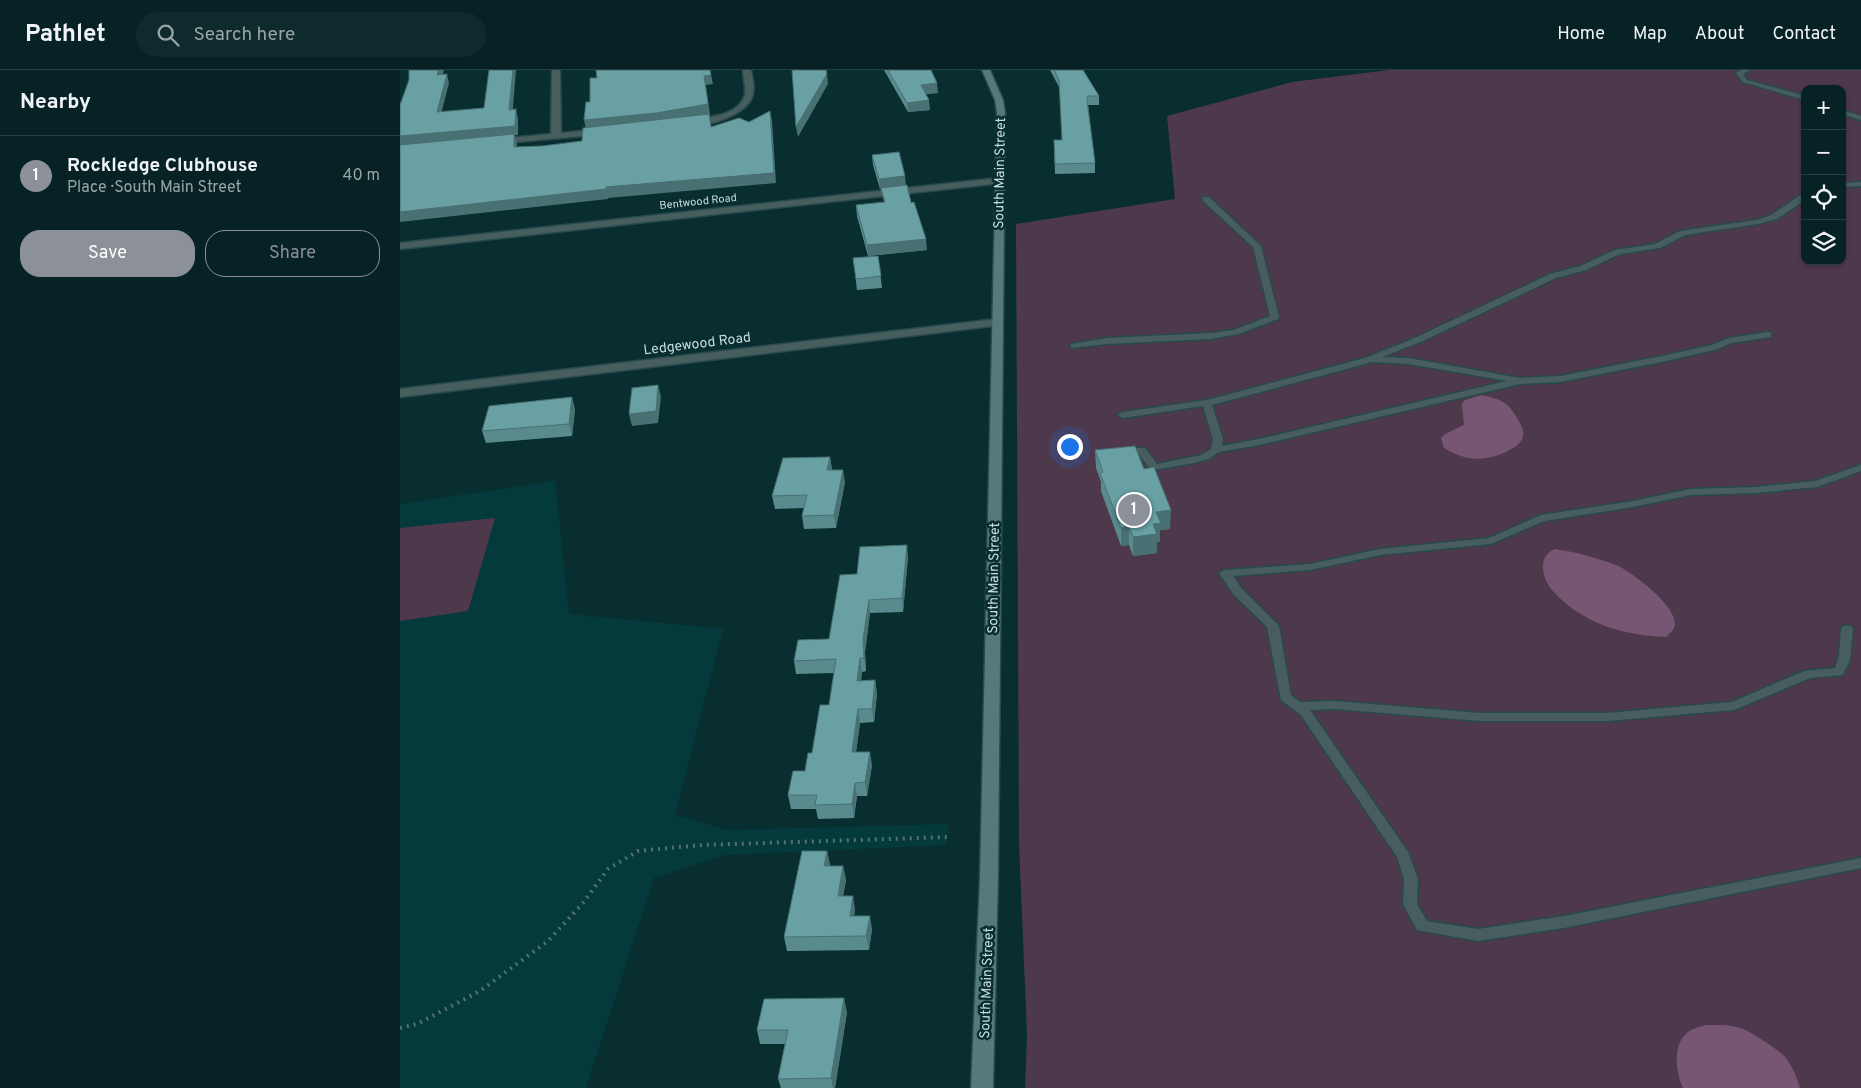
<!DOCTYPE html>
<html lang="en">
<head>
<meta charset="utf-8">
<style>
	body { margin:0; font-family:Overpass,sans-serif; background:#0f2a2c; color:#f1f3f6 }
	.controls { position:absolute; right:15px; top:15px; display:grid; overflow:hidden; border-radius:10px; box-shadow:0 1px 4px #0004 }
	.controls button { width:45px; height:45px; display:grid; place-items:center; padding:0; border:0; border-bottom:1px solid #273f41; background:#062224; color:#f1f3f6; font:25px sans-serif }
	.you { position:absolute; left:669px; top:376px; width:18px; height:18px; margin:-12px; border:4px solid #fff; border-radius:50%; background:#1a73e8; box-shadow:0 0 0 8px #1a73e833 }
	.badge { display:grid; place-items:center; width:32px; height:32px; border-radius:50%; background:#8c9099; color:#fff; font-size:16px; font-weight:700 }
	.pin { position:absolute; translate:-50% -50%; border:2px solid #fff; box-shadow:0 1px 5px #0006 }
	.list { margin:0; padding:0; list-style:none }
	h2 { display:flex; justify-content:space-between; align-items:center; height:65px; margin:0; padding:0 20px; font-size:21px }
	h2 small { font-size:16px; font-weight:400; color:#98a4a6 }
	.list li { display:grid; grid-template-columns:32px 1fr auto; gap:15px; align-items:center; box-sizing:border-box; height:80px; padding:0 20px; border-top:1px solid #273f41 }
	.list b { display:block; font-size:19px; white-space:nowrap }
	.list p { margin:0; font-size:16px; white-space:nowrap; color:#98a4a6 }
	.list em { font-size:16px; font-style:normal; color:#98a4a6 }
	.actions { display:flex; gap:10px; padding:15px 20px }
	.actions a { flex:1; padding:11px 0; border:1px solid #8c9099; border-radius:20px; text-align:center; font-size:18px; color:#8c9099 }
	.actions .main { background:#8c9099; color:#fff }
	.icon { flex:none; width:28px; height:28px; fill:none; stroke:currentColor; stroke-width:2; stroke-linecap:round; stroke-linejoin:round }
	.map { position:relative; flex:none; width:1461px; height:1018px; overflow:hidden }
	header { display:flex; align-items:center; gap:30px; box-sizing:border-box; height:70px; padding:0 25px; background:#062224; border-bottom:1px solid #273f41 }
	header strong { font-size:24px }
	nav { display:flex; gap:28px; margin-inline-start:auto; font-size:18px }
	.search { width:350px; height:45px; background:#0f2a2c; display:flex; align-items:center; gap:12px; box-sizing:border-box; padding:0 18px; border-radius:28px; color:#98a4a6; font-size:19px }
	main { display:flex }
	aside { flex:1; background:#062224 }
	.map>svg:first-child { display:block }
	.built { fill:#053a3d }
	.green { fill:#4e384c; fill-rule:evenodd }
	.water { fill:#765672 }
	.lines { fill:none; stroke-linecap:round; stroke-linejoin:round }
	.lane-casing { stroke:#274a4c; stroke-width:3 }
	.street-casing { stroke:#274a4c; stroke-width:3 }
	.secondary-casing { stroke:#274a4c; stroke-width:3 }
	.path { stroke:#527172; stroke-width:4; stroke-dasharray:2 5; stroke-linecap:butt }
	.lane { fill:#475d5e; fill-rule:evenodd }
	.street { fill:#475d5e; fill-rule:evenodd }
	.secondary { fill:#567a7c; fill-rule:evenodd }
	.wall { fill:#598a8d }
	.shaded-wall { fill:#497073 }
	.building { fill:#68a0a4; stroke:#497073 }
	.labels { text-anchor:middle; stroke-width:5; stroke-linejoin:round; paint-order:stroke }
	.far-street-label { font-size:11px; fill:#caddde; stroke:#082e30 }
	.street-label { font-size:14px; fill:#caddde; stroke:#082e30 }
</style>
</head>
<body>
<header>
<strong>Pathlet</strong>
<div class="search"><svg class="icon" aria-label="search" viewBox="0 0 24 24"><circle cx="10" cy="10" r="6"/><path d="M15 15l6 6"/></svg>Search here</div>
<nav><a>Home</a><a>Map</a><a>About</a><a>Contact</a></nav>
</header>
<main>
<aside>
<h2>Nearby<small></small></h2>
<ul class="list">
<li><span class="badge">1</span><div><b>Rockledge Clubhouse</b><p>Place · South Main Street</p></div><em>40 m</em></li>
</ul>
<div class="actions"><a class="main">Save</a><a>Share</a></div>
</aside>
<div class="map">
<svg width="1461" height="1018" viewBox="0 0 1461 1018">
	<rect width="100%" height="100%" fill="#082e30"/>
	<path class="built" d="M 155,411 L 169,544 L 323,559 L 275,745 L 328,760 L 548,754 L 546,775 L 324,785 L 254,808 L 186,1018 L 0,1018 L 0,434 Z"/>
	<g class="green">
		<path d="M 989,0 L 1461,0 L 1461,1018 L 625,1018 L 627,965 L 619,773 L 616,154 L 775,129 L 767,46 L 892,12 ZM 1405,19 L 1442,19 L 1442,191 L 1405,191 Z"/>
		<path d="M 95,448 L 68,541 L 0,551 L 0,458 Z"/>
	</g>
	<g class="water">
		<path d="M 1082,325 C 1104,330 1109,333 1120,353 C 1123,359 1125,364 1121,371 C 1118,376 1111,379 1106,382 C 1083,392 1065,391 1044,378 L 1041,368 L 1045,364 L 1064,355 L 1062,334 L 1065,330 Z"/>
		<path d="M 1155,479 C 1175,482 1199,488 1218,496 C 1233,503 1277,536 1275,555 C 1274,560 1269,564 1266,567 C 1227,565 1193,557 1163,531 C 1153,522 1145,514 1143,500 C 1142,489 1146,483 1155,479 Z"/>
		<path d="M 1305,955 C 1317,955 1331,954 1343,959 C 1351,962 1379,980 1385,987 C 1392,995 1397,1008 1400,1018 L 1283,1018 C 1276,1003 1272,975 1287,963 C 1291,959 1299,957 1305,955 Z"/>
	</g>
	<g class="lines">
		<defs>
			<g id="lane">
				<path d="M 1341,0 L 1350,0 L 1343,4 L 1347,10 L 1405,26 L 1405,30 L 1343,12 L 1336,3 Z"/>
				<path d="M 1442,40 L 1461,46 L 1461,50 L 1442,44 Z"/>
				<path d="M 1461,112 L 1461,116 L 1442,117 L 1442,113 Z"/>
				<path d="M 1402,124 L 1405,124 L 1405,130 L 1377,149 L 1358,154 L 1285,165 L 1260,178 L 1220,184 L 1186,200 L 1156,208 L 1023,271 L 982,287 L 1009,288 L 1120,308 L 1160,306 L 1262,286 L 1312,275 L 1329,268 L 1368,262 L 1371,263 L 1371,267 L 1331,273 L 1318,279 L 1262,292 L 1160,312 L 1120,314 L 859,375 L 819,382 L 809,389 L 789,394 L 754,400 L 750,399 L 737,382 L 736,380 L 737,378 L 745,378 L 757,394 L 801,385 L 811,379 L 813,369 L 803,336 L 723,348 L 718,345 L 723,342 L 807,330 L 965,288 L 1017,267 L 1150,204 L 1180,196 L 1215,180 L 1255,174 L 1280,161 L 1357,150 L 1371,145 ZM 972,292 L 1009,294 L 1107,311 L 859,369 L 822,376 L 823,369 L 812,335 Z"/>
				<path d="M 803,127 L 809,127 L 861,176 L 879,247 L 878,249 L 839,264 L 810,269 L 707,274 L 671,278 L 671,274 L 707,268 L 810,263 L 834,260 L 870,246 L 853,177 L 803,131 Z"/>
				<path d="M 1461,395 L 1461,401 L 1417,417 L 1356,423 L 1290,425 L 1233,437 L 1144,451 L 1091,474 L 980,485 L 910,500 L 833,506 L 842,519 L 879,556 L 891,625 L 900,632 L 934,631 L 1080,643 L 1207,643 L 1332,632 L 1404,601 L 1435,598 L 1439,585 L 1441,559 L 1443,556 L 1451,556 L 1453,559 L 1450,590 L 1443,605 L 1410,608 L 1334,640 L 1207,651 L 1080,651 L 934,639 L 910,640 L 1008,782 L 1018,809 L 1017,834 L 1027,851 L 1078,859 L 1164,846 L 1461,788 L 1461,798 L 1164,858 L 1078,871 L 1017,860 L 1003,834 L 1004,809 L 997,787 L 901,645 L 881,630 L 867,557 L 834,525 L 819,503 L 825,500 L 910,494 L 980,479 L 1089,468 L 1141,445 L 1233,431 L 1290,419 L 1356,417 L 1415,411 Z"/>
			</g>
			<g id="street">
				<path d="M 152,0 L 160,0 L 161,63 L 202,59 L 205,60 L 205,64 L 93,74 L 91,72 L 96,69 L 151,64 Z"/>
				<path d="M 343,0 L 351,0 C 352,7 355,16 353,24 C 349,45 306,58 287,55 L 287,51 C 305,47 340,47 345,24 C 346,16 343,7 343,0 Z"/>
				<path d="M 599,108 L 604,111 L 602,113 L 0,179 L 0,173 Z"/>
				<path d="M 597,249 L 601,251 L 601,255 L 0,327 L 0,319 Z"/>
			</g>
			<path id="secondary" d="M 582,0 L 590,0 L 603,30 L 605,43 L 598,807 L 593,1018 L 571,1018 L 580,807 L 597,43 L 595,30 Z"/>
		</defs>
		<use href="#lane" class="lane-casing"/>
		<use href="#street" class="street-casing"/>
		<use href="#secondary" class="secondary-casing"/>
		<path class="path" d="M 0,958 L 17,954 L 80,921 L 148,871 L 183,833 L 208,799 L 238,781 L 302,775 L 550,767"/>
		<use href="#lane" class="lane"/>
		<use href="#street" class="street"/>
		<use href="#secondary" class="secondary"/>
	</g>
	<g class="wall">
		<path d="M 484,0 L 531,0 L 538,23 L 526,24 L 530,40 L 508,42 Z"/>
		<path d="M 650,0 L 683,0 L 699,26 L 699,35 L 688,35 L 695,93 L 695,103 L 655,104 L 654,70 L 662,70 L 660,19 Z"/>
		<path d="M 472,85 L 506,115 L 527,180 L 468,186 L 457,146 L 456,135 L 484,132 L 481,119 L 480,119 L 473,95 Z"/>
		<path d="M 478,186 L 482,218 L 457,220 L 453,188 Z"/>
		<path d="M 175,339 L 172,366 L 86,373 L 82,361 Z"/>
		<path d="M 695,380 L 744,399 L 770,459 L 760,460 L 760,472 L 757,472 L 757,483 L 733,486 L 729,475 L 721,476 L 701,421 L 701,412 L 696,398 Z"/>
		<path d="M 430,387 L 432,400 L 445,412 L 436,458 L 404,459 L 402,446 L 404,438 L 375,439 L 372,426 Z"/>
		<path d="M 508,487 L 503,542 L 470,543 L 465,582 L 466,601 L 462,602 L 461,611 L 475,610 L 477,624 L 474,652 L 460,653 L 456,682 L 472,695 L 467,726 L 457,726 L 454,748 L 418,749 L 416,739 L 391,739 L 388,725 L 405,701 L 412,683 L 429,635 L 434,603 L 396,604 L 394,591 L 429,569 L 457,504 Z"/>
		<path d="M 427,781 L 430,796 L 443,796 L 446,810 L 443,826 L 455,839 L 454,846 L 472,859 L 469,880 L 387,881 L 384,867 Z"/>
		<path d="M 447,942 L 435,1018 L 381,1018 L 378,1009 L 385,974 L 360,974 L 357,960 Z"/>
	</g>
	<g class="shaded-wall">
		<path d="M 39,0 L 44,0 L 40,14 L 37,5 Z"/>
		<path d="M 113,0 L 116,0 L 112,50 L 109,40 Z"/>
		<path d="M 47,4 L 49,13 L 39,52 L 37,42 Z"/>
		<path d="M 427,4 L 428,14 L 398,67 L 396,57 Z"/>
		<path d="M 311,5 L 313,14 L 306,15 L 310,44 L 258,53 L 186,59 L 184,50 L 304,6 Z"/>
		<path d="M 537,13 L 538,23 L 522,24 L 521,15 Z"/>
		<path d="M 529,30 L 530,40 L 508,42 L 507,33 Z"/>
		<path d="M 116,39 L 118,49 L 118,65 L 115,65 L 117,74 L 116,87 L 0,76 L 0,66 Z"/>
		<path d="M 370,41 L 372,50 L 376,113 L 208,128 L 208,129 L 0,152 L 0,142 L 206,117 L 374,103 Z"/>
		<path d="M 505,106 L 506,116 L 480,119 L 479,109 Z"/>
		<path d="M 526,169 L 527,180 L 468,186 L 467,175 Z"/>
		<path d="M 258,315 L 261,327 L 258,353 L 232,356 L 229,344 Z"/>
		<path d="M 172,327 L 175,339 L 172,366 L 169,354 Z"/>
		<path d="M 430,387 L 432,399 L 429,413 L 427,400 Z"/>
		<path d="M 443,400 L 445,412 L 436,458 L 434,445 Z"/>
		<path d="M 771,440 L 770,459 L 760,460 L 760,472 L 757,472 L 757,483 L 733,486 L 733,467 L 753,454 L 756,442 Z"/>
		<path d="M 729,456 L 729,475 L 721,476 L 721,458 Z"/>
		<path d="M 507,475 L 508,487 L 503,542 L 502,528 Z"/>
		<path d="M 469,530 L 470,543 L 465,582 L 466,601 L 464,588 L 463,569 Z"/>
		<path d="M 460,588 L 462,602 L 459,624 L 457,611 Z"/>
		<path d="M 475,610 L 477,624 L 474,652 L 472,639 Z"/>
		<path d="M 458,639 L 460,653 L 454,696 L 452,682 Z"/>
		<path d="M 470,682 L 472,695 L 467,726 L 465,712 Z"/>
		<path d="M 455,713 L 457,726 L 454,748 L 452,734 Z"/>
		<path d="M 427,781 L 430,795 L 427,810 L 424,796 Z"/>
		<path d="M 443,796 L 446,810 L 440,840 L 438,826 Z"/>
		<path d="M 453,826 L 455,839 L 452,860 L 450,846 Z"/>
		<path d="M 470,846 L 472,859 L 469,880 L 466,866 Z"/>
		<path d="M 444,928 L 447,942 L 435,1018 L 433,1018 L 431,1008 Z"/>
	</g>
	<g class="building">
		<path d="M 9,0 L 39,0 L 37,5 L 47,4 L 37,42 L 84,38 L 89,0 L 113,0 L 109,40 L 116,39 L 115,56 L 0,66 L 0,35 L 9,10 Z"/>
		<path d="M 196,0 L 310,0 L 311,5 L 304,6 L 308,34 L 256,43 L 184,50 L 186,32 L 190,32 L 190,8 L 197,8 Z"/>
		<path d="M 392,0 L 426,0 L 427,4 L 396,57 Z"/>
		<path d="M 488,0 L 531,0 L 537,13 L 521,15 L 529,30 L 507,33 Z"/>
		<path d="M 654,0 L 683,0 L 699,26 L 688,26 L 687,30 L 695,93 L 655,94 L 654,70 L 662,70 L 659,10 Z"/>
		<path d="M 370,41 L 374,103 L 206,117 L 206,119 L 0,142 L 0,75 L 114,64 L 114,77 L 142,76 L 182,71 L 183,58 L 309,44 L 311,57 L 339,48 L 349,52 Z"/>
		<path d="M 499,82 L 505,106 L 479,109 L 472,85 Z"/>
		<path d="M 507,115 L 511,133 L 514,132 L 526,169 L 467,175 L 456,135 L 485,132 L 481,118 Z"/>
		<path d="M 478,186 L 481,206 L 456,209 L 453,188 Z"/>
		<path d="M 258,315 L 256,341 L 229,344 L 232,318 Z"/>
		<path d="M 172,327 L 169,354 L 82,361 L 89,336 Z"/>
		<path d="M 735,376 L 744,399 L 754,397 L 771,440 L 756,442 L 761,453 L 753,454 L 757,464 L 733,467 L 729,456 L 721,458 L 700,403 L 703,402 L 695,380 Z"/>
		<path d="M 430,387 L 427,400 L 443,400 L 434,445 L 402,446 L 407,425 L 372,426 L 383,388 Z"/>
		<path d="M 507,475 L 502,528 L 469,530 L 463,569 L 464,588 L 460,588 L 457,611 L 475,610 L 472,639 L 458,639 L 452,682 L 470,682 L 465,712 L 455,713 L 452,734 L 415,735 L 417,725 L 388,725 L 393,701 L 405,701 L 408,683 L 412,683 L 420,635 L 429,635 L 436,589 L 394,591 L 398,570 L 429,569 L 440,505 L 457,504 L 460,477 Z"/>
		<path d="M 402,781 L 427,781 L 424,796 L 443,796 L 438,826 L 453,826 L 450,846 L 470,846 L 466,866 L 384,867 Z"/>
		<path d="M 444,928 L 431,1008 L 378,1009 L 388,960 L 357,960 L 364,929 Z"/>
	</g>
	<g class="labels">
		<g class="far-street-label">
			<text transform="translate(298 131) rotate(-6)" y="4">Bentwood Road</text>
		</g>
		<g class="street-label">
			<text transform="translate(599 103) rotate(-89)" y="5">South Main Street</text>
			<text transform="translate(297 273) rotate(-7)" y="5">Ledgewood Road</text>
			<text transform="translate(593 508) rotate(-89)" y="5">South Main Street</text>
			<text transform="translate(586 913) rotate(-88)" y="5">South Main Street</text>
		</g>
	</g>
</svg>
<div class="controls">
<button>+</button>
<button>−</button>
<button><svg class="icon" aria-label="locate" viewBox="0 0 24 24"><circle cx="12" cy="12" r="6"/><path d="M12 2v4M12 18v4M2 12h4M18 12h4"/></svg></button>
<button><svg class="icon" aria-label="layers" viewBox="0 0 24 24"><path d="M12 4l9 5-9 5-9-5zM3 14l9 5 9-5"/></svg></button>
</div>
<div class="you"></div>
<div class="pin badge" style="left:734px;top:440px">1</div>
</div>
</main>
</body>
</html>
